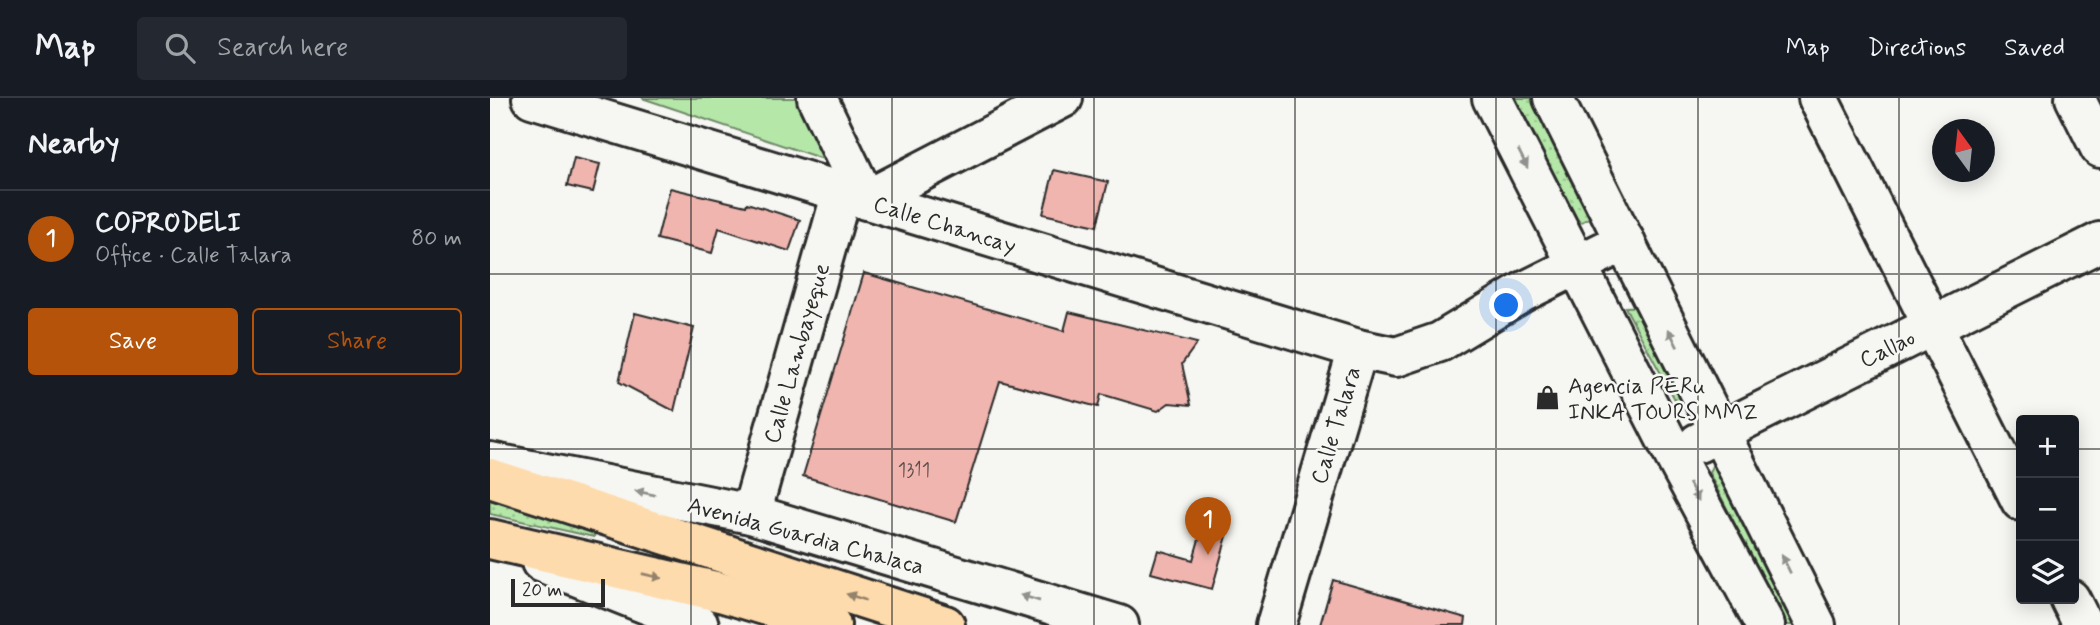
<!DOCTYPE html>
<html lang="en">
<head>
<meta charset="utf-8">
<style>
	body { margin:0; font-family:Mynerve,sans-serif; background:#242831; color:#f1f3f6 }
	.controls { position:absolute; right:21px; bottom:21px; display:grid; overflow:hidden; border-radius:7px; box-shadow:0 4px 18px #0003 }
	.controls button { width:63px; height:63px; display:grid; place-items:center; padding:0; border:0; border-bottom:2px solid #363941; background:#171b24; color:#f1f3f6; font:35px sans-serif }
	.compass { position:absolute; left:1442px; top:21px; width:63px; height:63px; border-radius:50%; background:#171b24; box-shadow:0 4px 18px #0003; rotate:345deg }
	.scale { position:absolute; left:21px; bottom:18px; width:94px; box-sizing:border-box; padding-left:7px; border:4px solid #2b2b2b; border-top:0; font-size:19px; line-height:24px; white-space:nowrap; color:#2b2b2b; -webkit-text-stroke:5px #f6f6f2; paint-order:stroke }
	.you { position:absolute; left:1017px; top:208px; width:24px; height:24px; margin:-18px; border:5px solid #fff; border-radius:50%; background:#1a73e8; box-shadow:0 0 0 10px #1a73e833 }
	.badge { display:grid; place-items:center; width:46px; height:46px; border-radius:50%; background:#b45309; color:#fff; font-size:23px; font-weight:700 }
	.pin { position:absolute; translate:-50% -58px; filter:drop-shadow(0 2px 4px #0008) }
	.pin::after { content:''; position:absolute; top:37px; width:24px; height:21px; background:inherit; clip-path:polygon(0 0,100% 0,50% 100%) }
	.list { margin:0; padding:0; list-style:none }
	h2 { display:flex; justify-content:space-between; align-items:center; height:91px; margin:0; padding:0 28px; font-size:30px }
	h2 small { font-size:23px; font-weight:400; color:#9ea1a6 }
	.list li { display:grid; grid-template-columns:46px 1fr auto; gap:21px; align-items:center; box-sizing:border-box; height:98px; padding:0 28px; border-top:2px solid #363941 }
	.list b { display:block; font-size:26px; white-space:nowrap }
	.list p { margin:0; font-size:23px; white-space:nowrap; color:#9ea1a6 }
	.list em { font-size:23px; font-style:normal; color:#9ea1a6 }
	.actions { display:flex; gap:14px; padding:21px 28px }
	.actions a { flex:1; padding:16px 0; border:2px solid #b45309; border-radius:7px; text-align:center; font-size:24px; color:#b45309 }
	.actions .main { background:#b45309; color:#fff }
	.icon { flex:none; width:38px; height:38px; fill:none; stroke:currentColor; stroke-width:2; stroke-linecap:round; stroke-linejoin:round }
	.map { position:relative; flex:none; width:1610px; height:527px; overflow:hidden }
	header { display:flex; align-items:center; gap:42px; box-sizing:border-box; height:98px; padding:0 35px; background:#171b24; border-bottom:2px solid #363941 }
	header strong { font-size:33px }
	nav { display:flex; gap:38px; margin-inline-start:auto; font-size:24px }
	.search { width:490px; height:63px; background:#242831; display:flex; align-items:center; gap:18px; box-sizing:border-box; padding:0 24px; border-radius:7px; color:#9ea1a6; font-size:26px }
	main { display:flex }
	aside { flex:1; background:#171b24 }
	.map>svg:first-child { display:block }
	.grass { fill:url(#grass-dots); stroke:#70896a; stroke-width:2 }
	.park { fill:#b4e7a8; stroke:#70896a; stroke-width:2 }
	.building { fill:#f0b5af; stroke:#2b2b2b; stroke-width:2 }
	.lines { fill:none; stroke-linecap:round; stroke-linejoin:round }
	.minor-casing { stroke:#2b2b2b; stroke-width:44 }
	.major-casing { stroke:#2b2b2b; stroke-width:44 }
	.minor { stroke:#f6f6f2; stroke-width:38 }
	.major { stroke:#fedbac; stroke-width:38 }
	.oneway { fill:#90908e }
	.oneway2 { fill:#94836c }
	.grid { fill:none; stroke:#2b2b2b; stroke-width:2; stroke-opacity:0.55 }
	.labels { text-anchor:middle; stroke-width:5; stroke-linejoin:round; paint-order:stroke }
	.number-label { font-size:19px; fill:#5c4e4c }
	.street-label { font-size:23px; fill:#2b2b2b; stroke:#f6f6f2 }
	.poi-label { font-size:23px; fill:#2b2b2b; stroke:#f6f6f2; text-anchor:start }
</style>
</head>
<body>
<header>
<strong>Map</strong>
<div class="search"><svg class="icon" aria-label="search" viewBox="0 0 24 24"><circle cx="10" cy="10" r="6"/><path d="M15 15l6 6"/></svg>Search here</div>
<nav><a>Map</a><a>Directions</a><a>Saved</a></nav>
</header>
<main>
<aside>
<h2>Nearby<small></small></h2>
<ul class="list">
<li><span class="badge">1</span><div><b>COPRODELI</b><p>Office · Calle Talara</p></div><em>80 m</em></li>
</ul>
<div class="actions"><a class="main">Save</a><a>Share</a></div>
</aside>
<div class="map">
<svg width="1610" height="527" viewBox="0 0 1610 527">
	<defs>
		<pattern id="grass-dots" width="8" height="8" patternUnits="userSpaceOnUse" patternTransform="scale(1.75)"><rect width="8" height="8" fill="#b4e7a8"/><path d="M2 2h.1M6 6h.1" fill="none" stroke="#9bc691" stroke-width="1.8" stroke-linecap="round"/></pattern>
	</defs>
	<rect width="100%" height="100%" fill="#f6f6f2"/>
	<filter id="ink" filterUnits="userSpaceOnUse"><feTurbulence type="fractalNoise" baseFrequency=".0143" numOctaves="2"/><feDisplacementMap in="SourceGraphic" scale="14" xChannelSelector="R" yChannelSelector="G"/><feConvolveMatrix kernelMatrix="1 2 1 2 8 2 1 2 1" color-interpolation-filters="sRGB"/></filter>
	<g filter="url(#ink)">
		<g class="grass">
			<path d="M 1026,0 L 1057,0 L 1113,112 L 1088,126 Z"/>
			<path d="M 1162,208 L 1216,298 L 1189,309 L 1135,209 Z"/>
			<path d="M 1224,363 L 1331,527 L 1296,527 L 1219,375 Z"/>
			<path d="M 0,399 L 105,434 L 104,439 L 0,416 Z"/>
		</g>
		<path class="park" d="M 152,0 L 312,0 L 342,64 Z"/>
		<g class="building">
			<path d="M 84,60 L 110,66 L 103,94 L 77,88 Z"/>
			<path d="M 564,72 L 618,84 L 607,128 L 553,116 Z"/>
			<path d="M 180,90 L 256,108 L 257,105 L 310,122 L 299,153 L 229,130 L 222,155 L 167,141 Z"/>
			<path d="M 374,175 L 574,233 L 579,214 L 707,245 L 692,266 L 701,307 L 679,305 L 668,313 L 611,296 L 608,309 L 510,283 L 466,424 L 313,378 Z"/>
			<path d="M 145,215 L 204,230 L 184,313 L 129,284 Z"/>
			<path d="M 714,424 L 739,431 L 722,491 L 661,475 L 668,452 L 703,462 Z"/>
			<path d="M 843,482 L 976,520 L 975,527 L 830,527 Z"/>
		</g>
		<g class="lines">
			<defs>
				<g id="minor">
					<path d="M 42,0 L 868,251 L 906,259 L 950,244 L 1033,194 L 1135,143"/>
					<path d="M 327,0 L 376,102 L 573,0"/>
					<path d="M 1002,0 L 1184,357 L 1275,527"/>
					<path d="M 1063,0 L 1326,527"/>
					<path d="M 1328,0 L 1531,403"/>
					<path d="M 1585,0 L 1610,50"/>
					<path d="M 1208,345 L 1610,144"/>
					<path d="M 0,364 L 261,416 L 629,527"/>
					<path d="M 261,416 L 352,94"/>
					<path d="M 51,464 L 209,527"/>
					<path d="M 1580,501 L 1593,527"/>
					<path d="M 786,527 L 868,251"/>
				</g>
				<g id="major">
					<path d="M 0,380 L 455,527"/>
					<path d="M 0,441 L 234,495 L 341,527"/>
				</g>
			</defs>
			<use href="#minor" class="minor-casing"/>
			<use href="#major" class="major-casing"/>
			<use href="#minor" class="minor"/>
			<use href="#major" class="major"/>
		</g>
		<defs><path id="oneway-solid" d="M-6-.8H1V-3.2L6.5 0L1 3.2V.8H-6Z" transform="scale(1.75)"/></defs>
		<g class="oneway">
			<use href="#oneway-solid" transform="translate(1033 61) rotate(63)"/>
			<use href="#oneway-solid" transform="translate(1183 240) rotate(-117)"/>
			<use href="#oneway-solid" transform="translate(1204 394) rotate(62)"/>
			<use href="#oneway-solid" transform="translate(155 395) rotate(-168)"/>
			<use href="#oneway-solid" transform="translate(1296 466) rotate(-116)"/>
			<use href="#oneway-solid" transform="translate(540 500) rotate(-163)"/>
		</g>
		<g class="oneway2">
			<use href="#oneway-solid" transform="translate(162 478) rotate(13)"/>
			<use href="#oneway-solid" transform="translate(366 499) rotate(-162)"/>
		</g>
	</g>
	<path class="grid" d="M 201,0 L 201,527M 402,0 L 402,527M 604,0 L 604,527M 805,0 L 805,527M 1006,0 L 1006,527M 1208,0 L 1208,527M 1409,0 L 1409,527M 0,176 L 1610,176M 0,351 L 1531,351M 1584,351 L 1610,351"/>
	<defs>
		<symbol id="shop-bare" viewBox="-9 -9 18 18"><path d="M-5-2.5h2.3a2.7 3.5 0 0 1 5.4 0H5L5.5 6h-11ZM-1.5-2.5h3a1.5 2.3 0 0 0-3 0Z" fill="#2b2b2b" stroke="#f6f6f2" stroke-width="2.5" paint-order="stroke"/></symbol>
	</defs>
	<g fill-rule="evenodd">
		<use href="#shop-bare" x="1040" y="282" width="35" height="35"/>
	</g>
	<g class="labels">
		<g class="number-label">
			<text x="424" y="378">1311</text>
		</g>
		<g class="street-label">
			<text transform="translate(455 126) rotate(17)" y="8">Calle Chancay</text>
			<text transform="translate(1397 250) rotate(-26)" y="8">Callao</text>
			<text transform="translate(306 255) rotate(-74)" y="8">Calle Lambayeque</text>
			<text transform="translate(845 327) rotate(-73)" y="8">Calle Talara</text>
			<text transform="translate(316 437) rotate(15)" y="8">Avenida Guardia Chalaca</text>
		</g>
		<g class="poi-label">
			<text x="1078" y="295">Agencia PERu<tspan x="1078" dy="26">INKA TOURS MMZ</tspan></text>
		</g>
	</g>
</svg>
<div class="controls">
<button>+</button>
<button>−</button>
<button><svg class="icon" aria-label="layers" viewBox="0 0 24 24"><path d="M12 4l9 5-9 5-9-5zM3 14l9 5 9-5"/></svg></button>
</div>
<svg class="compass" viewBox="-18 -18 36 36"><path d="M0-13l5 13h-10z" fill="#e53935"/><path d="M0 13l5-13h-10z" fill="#9ea1a6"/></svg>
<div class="scale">20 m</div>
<div class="you"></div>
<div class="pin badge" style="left:718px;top:457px">1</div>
</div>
</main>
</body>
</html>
